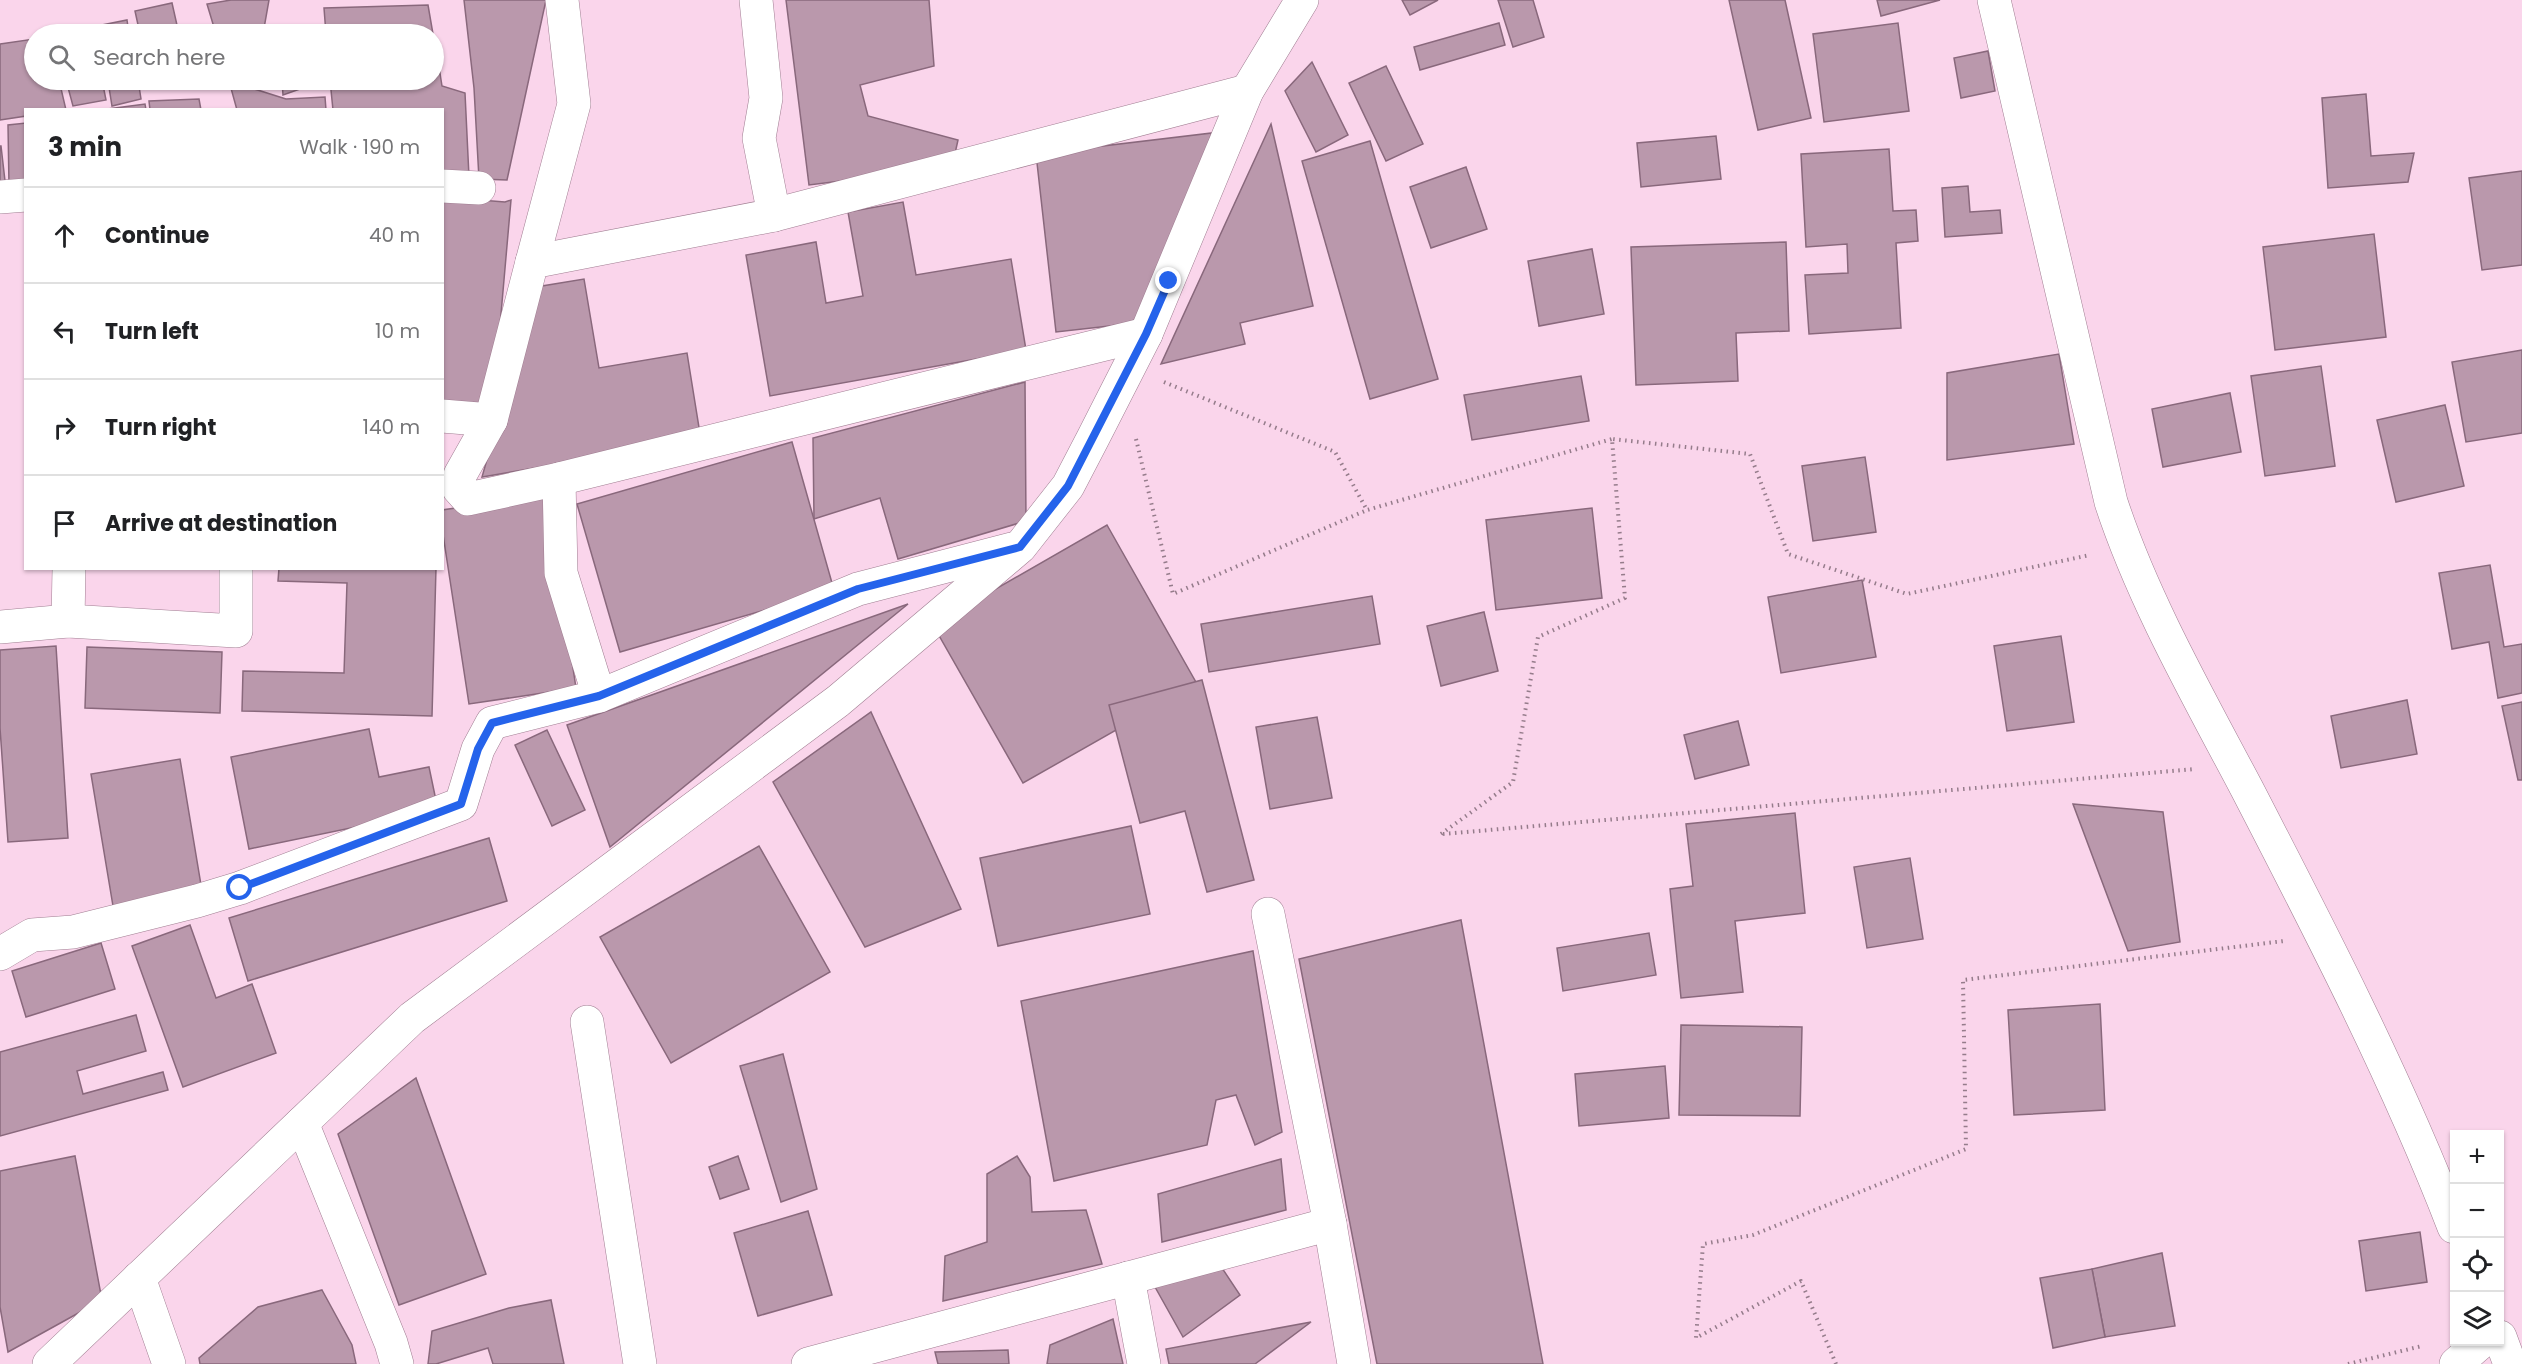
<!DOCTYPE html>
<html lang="en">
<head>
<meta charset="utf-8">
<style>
	body { margin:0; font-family:Poppins,sans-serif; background:#f6f6f6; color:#202124 }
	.controls { position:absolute; right:18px; bottom:18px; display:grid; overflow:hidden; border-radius:0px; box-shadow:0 2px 4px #0004 }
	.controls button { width:54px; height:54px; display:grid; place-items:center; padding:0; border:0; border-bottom:2px solid #e0e0e0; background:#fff; color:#202124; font:30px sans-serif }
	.stop { position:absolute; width:18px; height:18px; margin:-14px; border:4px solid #2563eb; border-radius:50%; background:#fff }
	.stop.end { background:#2563eb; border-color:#fff; box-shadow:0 2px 6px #0008 }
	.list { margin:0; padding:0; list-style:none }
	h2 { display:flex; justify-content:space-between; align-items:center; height:78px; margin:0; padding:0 24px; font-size:26px }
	h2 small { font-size:20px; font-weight:400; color:#757577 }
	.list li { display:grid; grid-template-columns:39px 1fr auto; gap:18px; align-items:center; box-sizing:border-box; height:96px; padding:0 24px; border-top:2px solid #e0e0e0 }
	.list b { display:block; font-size:22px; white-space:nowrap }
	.list em { font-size:20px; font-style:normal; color:#757577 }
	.icon { flex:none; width:33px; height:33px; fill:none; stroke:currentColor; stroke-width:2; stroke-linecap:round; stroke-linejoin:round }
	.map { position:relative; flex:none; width:2522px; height:1364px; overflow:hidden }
	.search { position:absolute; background:#fff; box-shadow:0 2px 4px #0004; left:24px; top:24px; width:420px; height:66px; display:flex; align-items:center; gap:15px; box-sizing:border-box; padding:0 21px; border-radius:33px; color:#757577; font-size:22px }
	.panel { position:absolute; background:#fff; box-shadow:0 2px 4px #0004; left:24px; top:108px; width:420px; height:462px; border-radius:0px }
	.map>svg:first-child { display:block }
	.building { fill:#ba98ac; stroke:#89687c; stroke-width:1.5 }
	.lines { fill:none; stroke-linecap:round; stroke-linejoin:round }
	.minor-casing { stroke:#a07e92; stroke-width:34 }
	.path { stroke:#957c8b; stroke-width:4; stroke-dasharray:1.5 4.5; stroke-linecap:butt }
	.minor { stroke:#fff; stroke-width:33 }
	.route { stroke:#2563eb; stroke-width:8 }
</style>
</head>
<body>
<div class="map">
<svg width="2522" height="1364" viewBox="0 0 2522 1364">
	<rect width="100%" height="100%" fill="#fad5eb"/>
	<g class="building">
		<path d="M 231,0 L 269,0 L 263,34 L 216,34 L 207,4 Z"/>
		<path d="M 464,0 L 546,0 L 507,180 L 479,179 L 474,88 Z"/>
		<path d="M 786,0 L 929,0 L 934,66 L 860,85 L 868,116 L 958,140 L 952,167 L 809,185 Z"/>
		<path d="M 1402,0 L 1438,0 L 1410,15 Z"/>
		<path d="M 1498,0 L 1533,0 L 1544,37 L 1513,47 Z"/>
		<path d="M 1729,0 L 1785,0 L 1811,118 L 1758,130 Z"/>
		<path d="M 1877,0 L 1940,0 L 1881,16 Z"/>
		<path d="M 172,3 L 179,34 L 140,34 L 135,11 Z"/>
		<path d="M 428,5 L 433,34 L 326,34 L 324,8 Z"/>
		<path d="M 127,20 L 129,34 L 101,34 L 99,28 L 102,25 Z"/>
		<path d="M 1499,23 L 1505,45 L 1420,70 L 1414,47 Z"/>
		<path d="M 1898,23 L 1909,111 L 1824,122 L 1813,34 Z"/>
		<path d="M 94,30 L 95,34 L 54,34 Z"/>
		<path d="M 434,35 L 442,86 L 465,93 L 469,177 L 442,176 L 442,110 L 333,110 L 330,80 L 434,80 Z"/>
		<path d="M 34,39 L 34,80 L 59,80 L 66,110 L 26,110 L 26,116 L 0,120 L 0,44 Z"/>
		<path d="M 1988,51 L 1995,91 L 1961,98 L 1954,58 Z"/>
		<path d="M 1312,62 L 1348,135 L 1316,152 L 1285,91 Z"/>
		<path d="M 1386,66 L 1423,144 L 1386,161 L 1349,83 Z"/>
		<path d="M 66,80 L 102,80 L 106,100 L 73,106 Z"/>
		<path d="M 112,80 L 138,80 L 141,99 L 112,106 L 108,81 Z"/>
		<path d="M 192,80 L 215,80 L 217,88 L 193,89 Z"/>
		<path d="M 282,80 L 320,80 L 320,82 L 283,95 Z"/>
		<path d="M 229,81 L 286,99 L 325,97 L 326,110 L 237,110 Z"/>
		<path d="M 2366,94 L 2371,156 L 2414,153 L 2408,182 L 2328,188 L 2322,98 Z"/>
		<path d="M 199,99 L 201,110 L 150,110 L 149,101 Z"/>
		<path d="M 145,104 L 146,110 L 108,110 L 108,109 Z"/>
		<path d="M 26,123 L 26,179 L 9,186 L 8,125 Z"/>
		<path d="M 1271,124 L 1313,306 L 1240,323 L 1245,344 L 1161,364 Z"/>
		<path d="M 1212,133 L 1145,322 L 1056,332 L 1036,154 Z"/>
		<path d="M 1716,136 L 1721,179 L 1641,187 L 1637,143 Z"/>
		<path d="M 1370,141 L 1438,379 L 1370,399 L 1302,161 Z"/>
		<path d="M 0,146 L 1,146 L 5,181 L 0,181 Z"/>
		<path d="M 1889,149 L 1893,211 L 1916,210 L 1918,241 L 1896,243 L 1901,328 L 1809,334 L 1805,275 L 1848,273 L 1847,244 L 1806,247 L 1801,154 Z"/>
		<path d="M 1466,167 L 1487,229 L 1431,248 L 1410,187 Z"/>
		<path d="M 2522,171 L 2522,265 L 2482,270 L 2469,178 Z"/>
		<path d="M 1968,186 L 1970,212 L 2000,210 L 2002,233 L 1945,237 L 1942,188 Z"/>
		<path d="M 442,197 L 505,202 L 511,200 L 493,405 L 442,401 Z"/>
		<path d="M 903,202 L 916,275 L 1011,259 L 1026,350 L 770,396 L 746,255 L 816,242 L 826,303 L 863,296 L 848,212 Z"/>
		<path d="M 2374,234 L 2386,337 L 2275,350 L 2263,247 Z"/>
		<path d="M 1786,242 L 1789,331 L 1736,333 L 1738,381 L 1636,385 L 1631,247 Z"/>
		<path d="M 1592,249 L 1604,314 L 1539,326 L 1528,261 Z"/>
		<path d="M 584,279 L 599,368 L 687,353 L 701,440 L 482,477 L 536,287 Z"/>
		<path d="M 2522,350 L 2522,433 L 2466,442 L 2452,362 Z"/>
		<path d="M 2059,354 L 2074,444 L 1947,460 L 1947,373 Z"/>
		<path d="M 2321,366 L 2335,466 L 2265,476 L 2251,376 Z"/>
		<path d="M 1581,376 L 1589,421 L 1472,440 L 1464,395 Z"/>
		<path d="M 1025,382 L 1026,521 L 898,559 L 880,498 L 814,519 L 813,438 Z"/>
		<path d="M 2230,393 L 2241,452 L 2163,467 L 2152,409 Z"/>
		<path d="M 2445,405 L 2464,486 L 2396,502 L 2377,420 Z"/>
		<path d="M 792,442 L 834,590 L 620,652 L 577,504 Z"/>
		<path d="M 1865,457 L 1876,532 L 1813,541 L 1802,466 Z"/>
		<path d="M 547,495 L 576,688 L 469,704 L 442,528 L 442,510 Z"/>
		<path d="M 1592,508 L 1602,598 L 1496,610 L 1486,520 Z"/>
		<path d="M 1107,525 L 1197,684 L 1023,783 L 933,625 Z"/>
		<path d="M 2490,565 L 2504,647 L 2522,644 L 2522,693 L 2498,698 L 2489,642 L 2452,649 L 2439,573 Z"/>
		<path d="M 279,568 L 436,568 L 432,716 L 242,711 L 243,671 L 344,673 L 347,583 L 278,581 Z"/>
		<path d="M 1862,580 L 1876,657 L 1781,673 L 1768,597 Z"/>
		<path d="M 1372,596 L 1380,644 L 1209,672 L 1201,624 Z"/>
		<path d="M 908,604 L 610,847 L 567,725 Z"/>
		<path d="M 1484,612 L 1498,671 L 1441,686 L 1427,626 Z"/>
		<path d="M 2061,636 L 2074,722 L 2007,731 L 1994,646 Z"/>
		<path d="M 56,646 L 68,838 L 8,842 L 0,728 L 0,650 Z"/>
		<path d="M 87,647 L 222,652 L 220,713 L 85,708 Z"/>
		<path d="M 1202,680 L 1254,880 L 1207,892 L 1185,811 L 1140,823 L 1109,705 Z"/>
		<path d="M 2407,700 L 2417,754 L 2341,768 L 2331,716 Z"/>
		<path d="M 2522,702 L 2522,780 L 2518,780 L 2502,706 Z"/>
		<path d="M 871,712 L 961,909 L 865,947 L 773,782 Z"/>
		<path d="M 1317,717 L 1332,798 L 1270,809 L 1256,727 Z"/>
		<path d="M 1738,721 L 1749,765 L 1695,779 L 1684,735 Z"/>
		<path d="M 369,729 L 379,777 L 429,767 L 438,810 L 249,849 L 231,757 Z"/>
		<path d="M 547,730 L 585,810 L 552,826 L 515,745 Z"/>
		<path d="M 180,759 L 202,891 L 113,906 L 91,774 Z"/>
		<path d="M 2073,804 L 2163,812 L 2180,942 L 2128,951 Z"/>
		<path d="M 1795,813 L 1805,913 L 1735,921 L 1743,992 L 1681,998 L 1670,889 L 1693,886 L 1686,824 Z"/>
		<path d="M 1131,826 L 1150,914 L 998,946 L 980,858 Z"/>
		<path d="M 489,838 L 507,901 L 248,981 L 229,918 Z"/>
		<path d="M 759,846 L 830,972 L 671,1063 L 600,937 Z"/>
		<path d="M 1910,858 L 1923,939 L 1867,948 L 1854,867 Z"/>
		<path d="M 1461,920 L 1543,1364 L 1377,1364 L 1299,959 Z"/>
		<path d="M 190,925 L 216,998 L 252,984 L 276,1053 L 183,1087 L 132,946 Z"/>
		<path d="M 1649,933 L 1656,975 L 1563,991 L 1557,948 Z"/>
		<path d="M 101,943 L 115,989 L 26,1017 L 12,971 Z"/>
		<path d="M 1253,951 L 1282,1132 L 1255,1145 L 1236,1095 L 1216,1100 L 1207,1145 L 1054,1181 L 1021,1001 Z"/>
		<path d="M 2100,1004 L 2105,1110 L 2014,1115 L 2008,1010 Z"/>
		<path d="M 136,1015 L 146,1051 L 77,1071 L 83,1094 L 163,1072 L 168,1090 L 0,1136 L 0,1052 Z"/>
		<path d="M 1681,1025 L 1802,1027 L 1800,1116 L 1679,1115 Z"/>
		<path d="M 783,1054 L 817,1189 L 781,1202 L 740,1066 Z"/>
		<path d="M 1665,1066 L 1669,1118 L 1579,1126 L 1575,1074 Z"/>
		<path d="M 416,1078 L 486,1274 L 399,1305 L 338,1134 Z"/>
		<path d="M 75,1156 L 102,1300 L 8,1352 L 0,1307 L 0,1171 Z"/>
		<path d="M 738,1156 L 749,1189 L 720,1199 L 709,1167 Z"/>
		<path d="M 1017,1156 L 1030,1177 L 1032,1212 L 1086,1210 L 1102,1264 L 943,1301 L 945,1256 L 987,1242 L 987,1174 Z"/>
		<path d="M 1281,1159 L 1286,1210 L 1162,1242 L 1158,1194 Z"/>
		<path d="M 808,1211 L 832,1295 L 758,1316 L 734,1233 Z"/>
		<path d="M 2420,1232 L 2427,1282 L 2366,1291 L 2359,1241 Z"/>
		<path d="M 2162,1253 L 2175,1326 L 2105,1337 L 2092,1269 Z"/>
		<path d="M 1220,1265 L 1240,1295 L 1183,1337 L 1155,1287 Z"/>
		<path d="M 2092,1269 L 2105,1337 L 2053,1348 L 2040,1278 Z"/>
		<path d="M 322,1290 L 352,1345 L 356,1364 L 200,1364 L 199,1358 L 258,1307 Z"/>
		<path d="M 551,1300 L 564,1364 L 493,1364 L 488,1348 L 436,1364 L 428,1364 L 432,1331 L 509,1308 Z"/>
		<path d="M 1113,1319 L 1123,1364 L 1047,1364 L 1050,1345 Z"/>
		<path d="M 1311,1322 L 1255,1364 L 1169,1364 L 1166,1349 Z"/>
		<path d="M 1008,1350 L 1009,1364 L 938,1364 L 935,1352 Z"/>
	</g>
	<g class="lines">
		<defs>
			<g id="minor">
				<path d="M 756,0 L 766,98 L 759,138 L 774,215"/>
				<path d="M 1994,0 L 2111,502 C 2143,600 2199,698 2247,789 C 2321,932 2396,1077 2454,1227"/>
				<path d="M 442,186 L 479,188"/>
				<path d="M 0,197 L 26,195"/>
				<path d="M 532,262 L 574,104 L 562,0"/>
				<path d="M 1146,334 L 559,479 L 468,499 L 459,489 L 460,475 L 491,420 L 532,262 L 774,215 L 1247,91"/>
				<path d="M 442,416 L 491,420"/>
				<path d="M 559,479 L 561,573 L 599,696 L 858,589 L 1012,549"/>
				<path d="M 69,568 L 68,621 L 236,631 L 236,568"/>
				<path d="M 0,627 L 68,621"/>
				<path d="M 1268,914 L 1330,1224 L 1354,1364"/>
				<path d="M 0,954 L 32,935 L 73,932 L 197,901 L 240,888 L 461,804 L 478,749 L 492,723 L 599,696"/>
				<path d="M 587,1022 L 640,1364"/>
				<path d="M 302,1123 L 391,1343 L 397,1364"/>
				<path d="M 139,1278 L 169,1364"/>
				<path d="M 1128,1278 L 1144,1364"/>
				<path d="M 2500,1337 L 2510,1364"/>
				<path d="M 49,1364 L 412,1018 L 838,701 L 1020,547 L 1068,486 L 1093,438 L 1146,334 L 1247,91 L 1302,0"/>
				<path d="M 808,1364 L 1330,1224"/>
				<path d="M 2456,1364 L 2481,1342"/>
			</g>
		</defs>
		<use href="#minor" class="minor-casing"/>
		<g class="path">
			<path d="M 1164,382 L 1335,452 L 1367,510 L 1612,439"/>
			<path d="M 1136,439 L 1173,594 L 1367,510"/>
			<path d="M 1441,834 L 1513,782 L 1538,637 L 1625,598 L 1612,439 L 1750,454 L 1788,554 L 1907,594 L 2090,555"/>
			<path d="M 1443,834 L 2195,769"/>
			<path d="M 1836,1364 L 1801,1281 L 1696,1338 L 1703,1244 L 1753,1235 L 1966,1149 L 1963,980 L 2284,941"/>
			<path d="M 2348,1364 L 2422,1346"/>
		</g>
		<use href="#minor" class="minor"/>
	</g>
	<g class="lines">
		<path class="route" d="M 240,888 L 461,804 L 478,749 L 492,723 L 599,696 L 858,589 L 1020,547 L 1068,486 L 1146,334 L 1169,281"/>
	</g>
</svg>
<div class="controls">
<button>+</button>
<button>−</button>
<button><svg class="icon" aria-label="locate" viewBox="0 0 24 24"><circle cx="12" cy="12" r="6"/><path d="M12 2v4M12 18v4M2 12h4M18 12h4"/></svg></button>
<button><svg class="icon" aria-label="layers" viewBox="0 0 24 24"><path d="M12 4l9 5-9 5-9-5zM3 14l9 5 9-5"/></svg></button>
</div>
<div class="stop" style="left:240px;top:888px"></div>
<div class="stop end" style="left:1169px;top:281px"></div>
<div class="search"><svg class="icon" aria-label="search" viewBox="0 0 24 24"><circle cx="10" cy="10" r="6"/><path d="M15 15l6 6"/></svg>Search here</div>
<section class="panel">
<h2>3 min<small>Walk · 190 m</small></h2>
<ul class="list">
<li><svg class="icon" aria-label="ahead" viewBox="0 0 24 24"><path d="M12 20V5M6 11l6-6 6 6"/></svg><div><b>Continue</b></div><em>40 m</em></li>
<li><svg class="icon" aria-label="left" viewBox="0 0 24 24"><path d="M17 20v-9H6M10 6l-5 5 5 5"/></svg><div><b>Turn left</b></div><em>10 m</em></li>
<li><svg class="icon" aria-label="right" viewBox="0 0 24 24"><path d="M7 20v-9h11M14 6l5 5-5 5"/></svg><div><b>Turn right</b></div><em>140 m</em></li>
<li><svg class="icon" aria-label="arrive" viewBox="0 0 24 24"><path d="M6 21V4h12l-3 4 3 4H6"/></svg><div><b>Arrive at destination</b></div></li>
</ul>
</section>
</div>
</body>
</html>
